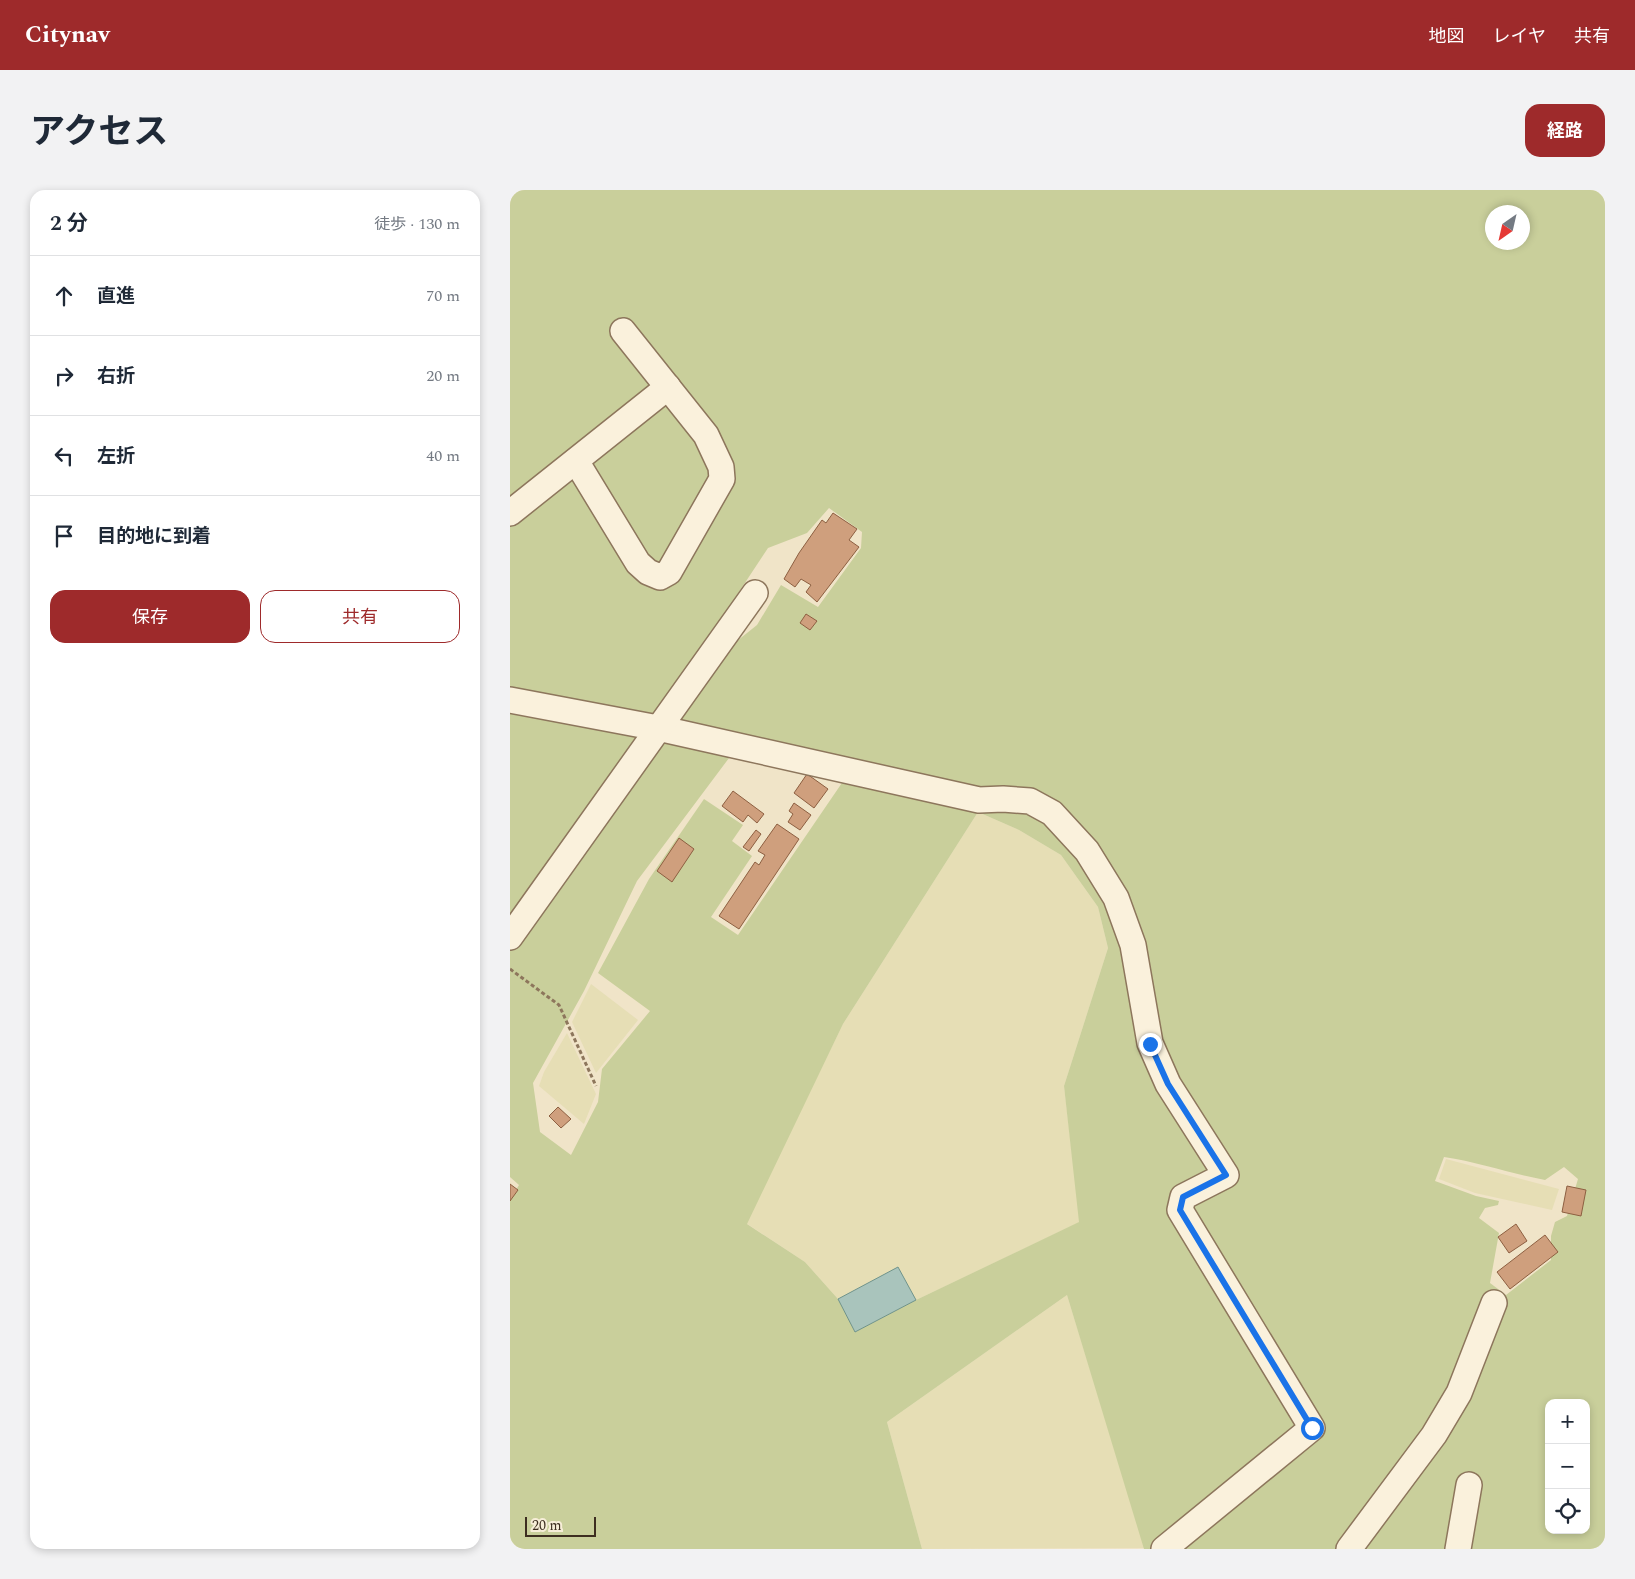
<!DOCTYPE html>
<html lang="ja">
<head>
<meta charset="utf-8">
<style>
	body { margin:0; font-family:Spectral,"Noto Sans JP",serif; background:#f2f2f3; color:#1f2937 }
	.controls { position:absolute; right:15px; bottom:15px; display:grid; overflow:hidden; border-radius:10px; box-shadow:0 2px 8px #0003 }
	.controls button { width:45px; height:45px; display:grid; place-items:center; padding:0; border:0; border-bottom:1px solid #e0e1e3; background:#fff; color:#1f2937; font:25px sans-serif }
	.compass { position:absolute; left:975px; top:15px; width:45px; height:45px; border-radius:50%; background:#fff; box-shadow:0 2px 8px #0003; rotate:214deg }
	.scale { position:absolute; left:15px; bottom:12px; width:71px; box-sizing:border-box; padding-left:5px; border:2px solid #3d2e20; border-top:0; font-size:14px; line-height:18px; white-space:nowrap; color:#3d2e20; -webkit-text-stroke:4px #f7eed8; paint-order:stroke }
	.stop { position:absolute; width:15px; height:15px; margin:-11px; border:4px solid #1a73e8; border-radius:50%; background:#fff }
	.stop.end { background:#1a73e8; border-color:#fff; box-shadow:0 1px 5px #0008 }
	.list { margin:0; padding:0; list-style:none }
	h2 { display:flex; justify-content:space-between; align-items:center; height:65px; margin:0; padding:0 20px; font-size:21px }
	h2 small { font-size:16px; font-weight:400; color:#747a83 }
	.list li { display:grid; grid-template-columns:32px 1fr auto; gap:15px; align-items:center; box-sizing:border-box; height:80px; padding:0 20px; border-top:1px solid #e0e1e3 }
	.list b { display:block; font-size:19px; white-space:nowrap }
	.list em { font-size:16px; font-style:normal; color:#747a83 }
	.actions { display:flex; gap:10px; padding:15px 20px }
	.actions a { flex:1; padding:11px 0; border:1px solid #9e2a2b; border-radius:15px; text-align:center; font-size:18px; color:#9e2a2b }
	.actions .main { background:#9e2a2b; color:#fff }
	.icon { flex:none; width:28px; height:28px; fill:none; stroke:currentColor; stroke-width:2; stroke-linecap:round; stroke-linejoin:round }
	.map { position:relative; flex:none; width:1095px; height:1359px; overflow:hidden; border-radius:15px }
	header { display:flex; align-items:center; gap:30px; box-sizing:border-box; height:70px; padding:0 25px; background:#9e2a2b; color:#fff }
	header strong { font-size:24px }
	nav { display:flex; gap:28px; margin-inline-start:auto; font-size:18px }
	.intro { display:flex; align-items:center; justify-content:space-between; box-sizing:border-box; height:120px; padding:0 30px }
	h1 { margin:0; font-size:35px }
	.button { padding:12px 22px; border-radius:15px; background:#9e2a2b; color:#fff; font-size:18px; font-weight:700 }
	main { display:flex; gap:30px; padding:0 30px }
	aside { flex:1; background:#fff; border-radius:15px; box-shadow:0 2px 8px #0003 }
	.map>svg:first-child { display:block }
	.farmland { fill:#e6deb5 }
	.green { fill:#c9cf9b; fill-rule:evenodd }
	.water { fill:#a9c4bc; stroke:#6f938a }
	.building { fill:#cf9f7d; stroke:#8d5f41 }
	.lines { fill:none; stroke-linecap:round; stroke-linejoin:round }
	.minor-casing { stroke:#8d765c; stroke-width:28 }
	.path { stroke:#8d765c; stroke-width:3; stroke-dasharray:4 2.5; stroke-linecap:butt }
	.minor { stroke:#faf1dc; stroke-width:25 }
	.route { stroke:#1a73e8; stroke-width:6 }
</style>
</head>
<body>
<header>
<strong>Citynav</strong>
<nav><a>地図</a><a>レイヤ</a><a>共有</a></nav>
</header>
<div class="intro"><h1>アクセス</h1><a class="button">経路</a></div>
<main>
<aside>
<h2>2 分<small>徒歩 · 130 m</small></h2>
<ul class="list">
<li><svg class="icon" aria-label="ahead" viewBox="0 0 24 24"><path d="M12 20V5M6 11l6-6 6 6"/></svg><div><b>直進</b></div><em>70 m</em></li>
<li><svg class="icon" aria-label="right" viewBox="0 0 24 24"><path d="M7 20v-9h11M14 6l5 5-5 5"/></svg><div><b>右折</b></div><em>20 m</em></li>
<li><svg class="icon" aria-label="left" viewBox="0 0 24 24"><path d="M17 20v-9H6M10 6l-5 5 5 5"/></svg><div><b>左折</b></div><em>40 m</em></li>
<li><svg class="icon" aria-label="arrive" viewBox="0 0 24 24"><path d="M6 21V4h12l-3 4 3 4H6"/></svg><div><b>目的地に到着</b></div></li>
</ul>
<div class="actions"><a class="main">保存</a><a>共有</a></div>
</aside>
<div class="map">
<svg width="1095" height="1359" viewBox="0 0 1095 1359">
	<rect width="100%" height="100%" fill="#f0e4c8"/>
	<g class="farmland">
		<path d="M 468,622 L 509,640 L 551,665 L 588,717 L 598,758 L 554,896 L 570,1032 L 406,1110 L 388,1077 L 328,1109 L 295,1072 L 236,1033 L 333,834 Z"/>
		<path d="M 81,794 L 128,830 L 86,883 L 62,832 Z"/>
		<path d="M 57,843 L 86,904 L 74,934 L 29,896 L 34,882 Z"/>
		<path d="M 936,969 L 1049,999 L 1042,1020 L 965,1003 L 929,989 Z"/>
		<path d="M 557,1105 L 635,1358 L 412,1359 L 377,1232 Z"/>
	</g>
	<path class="green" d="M 0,0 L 1095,0 L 1095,1359 L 634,1359 L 557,1105 L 377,1232 L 412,1359 L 0,1359 L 0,1010 L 9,995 L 0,987 ZM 982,22 L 1012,22 L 1012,52 L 982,52 ZM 319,318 L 352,342 L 351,358 L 308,417 L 271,395 L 247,435 L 222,455 L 208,445 L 217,420 L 258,358 L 297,343 ZM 222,564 L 336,587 L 228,745 L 201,727 L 242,666 L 222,651 L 233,635 L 194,609 L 139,689 L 88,783 L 140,821 L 92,879 L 88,912 L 61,965 L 30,942 L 23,893 L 74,801 L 127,691 ZM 468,622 L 509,640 L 551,665 L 588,717 L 598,758 L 554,896 L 569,1032 L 406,1110 L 345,1142 L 328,1109 L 295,1072 L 237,1034 L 333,834 ZM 934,967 C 969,972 1001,984 1035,990 L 1054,977 L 1068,989 L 1057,1026 L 1045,1032 L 1041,1046 L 1041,1070 L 996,1105 L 980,1093 L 989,1043 L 969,1028 L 975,1018 L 988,1015 L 989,1011 L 966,1006 L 925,991 ZM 1039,1213 L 1076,1213 L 1076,1340 L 1039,1340 Z"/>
	<path class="water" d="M 388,1077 L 406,1110 L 345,1142 L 328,1109 Z"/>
	<g class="building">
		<path d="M 323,323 L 347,339 L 339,350 L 349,357 L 307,412 L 296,402 L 301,395 L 291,389 L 285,397 L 274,389 L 289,363 L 312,330 L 316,333 Z"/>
		<path d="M 296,424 L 307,431 L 300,440 L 290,433 Z"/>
		<path d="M 297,584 L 318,599 L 304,618 L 284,603 Z"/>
		<path d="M 223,601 L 254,624 L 247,633 L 238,625 L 233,632 L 212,616 Z"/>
		<path d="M 284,613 L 301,625 L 290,640 L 278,632 L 283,624 L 279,621 Z"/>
		<path d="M 267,634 L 289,649 L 229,739 L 209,726 L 245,672 L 249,675 L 255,665 L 248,661 Z"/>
		<path d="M 246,640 L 251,644 L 239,661 L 233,657 Z"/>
		<path d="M 169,648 L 184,659 L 162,692 L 147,681 Z"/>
		<path d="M 48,917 L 61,929 L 51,938 L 39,926 Z"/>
		<path d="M 0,994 L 8,1000 L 0,1011 Z"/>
		<path d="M 1057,996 L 1076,1000 L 1071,1026 L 1052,1022 Z"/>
		<path d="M 1006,1034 L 1017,1051 L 999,1063 L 988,1047 Z"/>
		<path d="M 1035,1045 L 1048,1062 L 1000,1099 L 987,1082 Z"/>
	</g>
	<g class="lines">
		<defs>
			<g id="minor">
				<path d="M 66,271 L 128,373 L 138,382 L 150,387 L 159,382 L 212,289 L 211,277 L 196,245 L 113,141"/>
				<path d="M 0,323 L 158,197"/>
				<path d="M 0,510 L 148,538 L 469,610 L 493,609 L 520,611 L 542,623 L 577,661 L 606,708 L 623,755 L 640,853 L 658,894 L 716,985 L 673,1007 L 670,1020 L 802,1238 L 654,1359"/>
				<path d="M 0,747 L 245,403"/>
				<path d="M 839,1359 L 924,1245 L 949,1203 L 984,1113"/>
				<path d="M 948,1359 L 959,1295"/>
			</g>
		</defs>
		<use href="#minor" class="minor-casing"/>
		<path class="path" d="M 0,779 L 49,815 L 86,896"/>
		<use href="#minor" class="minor"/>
	</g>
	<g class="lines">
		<path class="route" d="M 640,854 L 658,894 L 716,985 L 673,1007 L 670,1020 L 802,1238"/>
	</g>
</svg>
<div class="controls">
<button>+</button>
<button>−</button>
<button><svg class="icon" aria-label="locate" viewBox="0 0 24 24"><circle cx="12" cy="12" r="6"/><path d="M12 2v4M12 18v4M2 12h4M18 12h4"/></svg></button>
</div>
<svg class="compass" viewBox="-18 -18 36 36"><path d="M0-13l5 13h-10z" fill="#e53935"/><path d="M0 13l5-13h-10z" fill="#747a83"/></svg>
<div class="scale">20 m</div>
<div class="stop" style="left:802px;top:1238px"></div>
<div class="stop end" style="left:640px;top:854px"></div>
</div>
</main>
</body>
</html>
